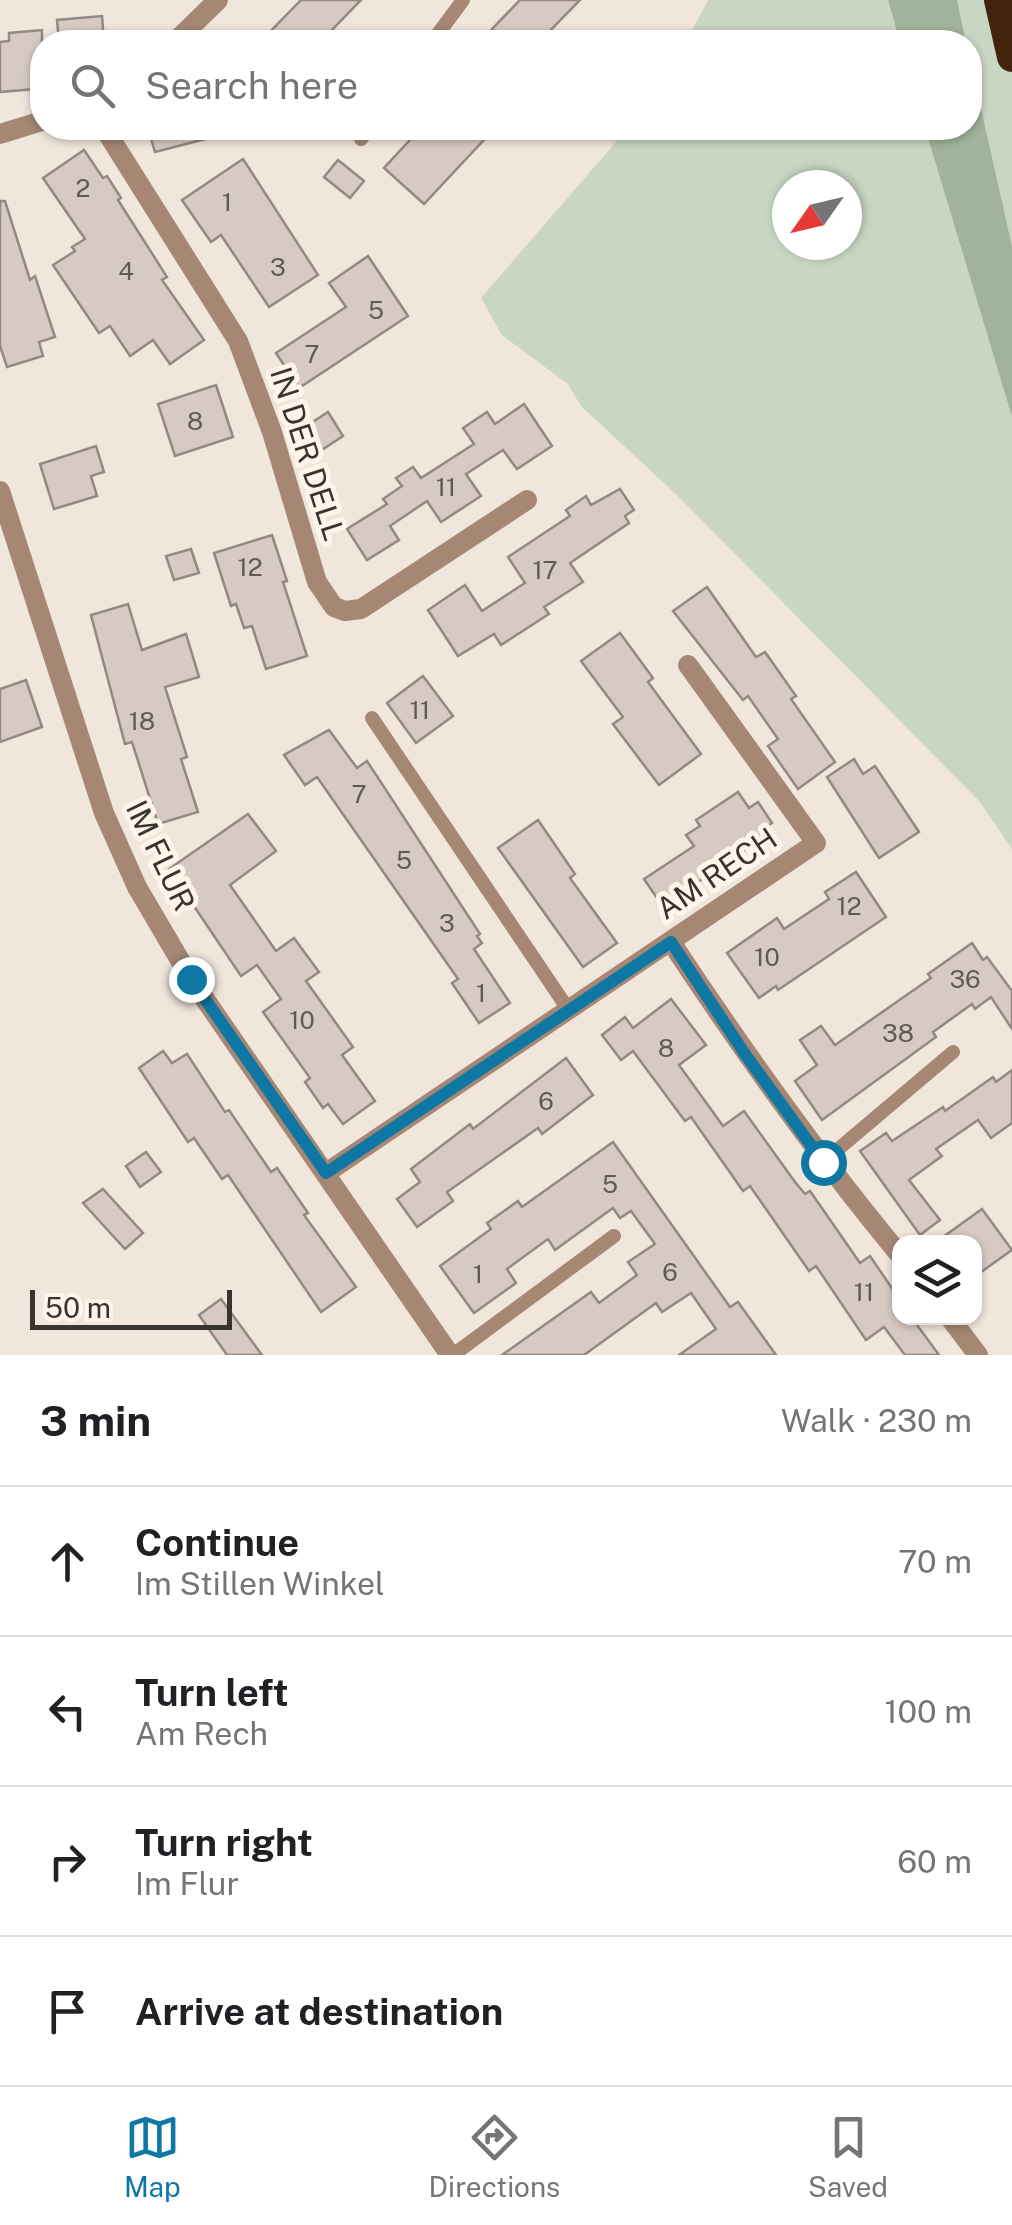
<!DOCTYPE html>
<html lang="en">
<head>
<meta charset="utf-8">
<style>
	body { margin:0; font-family:"Public Sans",sans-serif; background:#f2f2f2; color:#202124 }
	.controls { position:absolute; right:30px; bottom:30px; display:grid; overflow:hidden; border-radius:20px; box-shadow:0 2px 8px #0004 }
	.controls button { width:90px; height:90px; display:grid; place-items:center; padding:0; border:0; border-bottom:2px solid #e0e0e0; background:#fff; color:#202124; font:50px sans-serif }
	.compass { position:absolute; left:772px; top:170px; width:90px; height:90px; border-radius:50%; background:#fff; box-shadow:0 2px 8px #0004; rotate:236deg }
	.scale { position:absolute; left:30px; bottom:25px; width:202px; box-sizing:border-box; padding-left:10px; border:5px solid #383430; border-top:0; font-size:28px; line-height:35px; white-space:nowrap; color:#383430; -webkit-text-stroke:8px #fef4e9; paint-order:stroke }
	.stop { position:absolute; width:30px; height:30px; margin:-22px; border:8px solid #0f77a3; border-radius:50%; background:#fff }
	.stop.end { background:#0f77a3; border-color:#fff; box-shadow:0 2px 10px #0008 }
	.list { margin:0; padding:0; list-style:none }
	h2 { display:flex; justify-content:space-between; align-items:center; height:130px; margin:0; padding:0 40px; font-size:42px }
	h2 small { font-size:32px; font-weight:400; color:#757577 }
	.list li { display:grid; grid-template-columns:65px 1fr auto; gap:30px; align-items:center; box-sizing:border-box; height:150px; padding:0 40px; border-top:2px solid #e0e0e0 }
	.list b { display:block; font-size:38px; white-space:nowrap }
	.list p { margin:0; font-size:32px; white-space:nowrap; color:#757577 }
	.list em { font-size:32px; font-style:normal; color:#757577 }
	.icon { flex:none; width:55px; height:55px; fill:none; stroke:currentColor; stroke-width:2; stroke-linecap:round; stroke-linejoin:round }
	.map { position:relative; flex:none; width:1012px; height:1355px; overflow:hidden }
	.search { position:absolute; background:#fff; box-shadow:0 2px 8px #0004; left:30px; right:30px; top:30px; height:110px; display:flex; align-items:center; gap:25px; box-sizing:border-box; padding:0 35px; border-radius:40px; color:#757577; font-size:38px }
	.sheet { height:730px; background:#fff }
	nav { display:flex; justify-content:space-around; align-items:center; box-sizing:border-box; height:140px; border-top:2px solid #e0e0e0; background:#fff; font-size:28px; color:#757577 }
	nav a { display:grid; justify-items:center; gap:5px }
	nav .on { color:#0f77a3 }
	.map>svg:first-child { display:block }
	.green { fill:#c8d6c3; fill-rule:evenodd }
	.forest { fill:#a1b49b }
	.building { fill:#d7cac2; stroke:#948981; stroke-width:2.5 }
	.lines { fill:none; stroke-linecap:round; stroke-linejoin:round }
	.lane { stroke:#a58774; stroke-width:14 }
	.street { stroke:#a58774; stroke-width:20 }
	.highway { stroke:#44230c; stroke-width:30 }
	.route { stroke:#0f77a3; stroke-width:12 }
	.labels { text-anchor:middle; stroke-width:10; stroke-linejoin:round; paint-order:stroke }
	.number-label { font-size:25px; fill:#605a54 }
	.street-label { font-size:30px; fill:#383430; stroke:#fef4e9 }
</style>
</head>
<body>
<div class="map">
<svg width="1012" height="1355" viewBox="0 0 1012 1355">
	<rect width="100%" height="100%" fill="#f0e6dc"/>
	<g class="green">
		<path d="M 708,0 L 888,0 L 900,42 L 686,42 Z"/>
		<path d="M 957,0 L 1012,0 L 1012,246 L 970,59 L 970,42 L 966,42 Z"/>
		<path d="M 628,128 L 925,128 L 1012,417 L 1012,849 L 980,802 L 678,496 L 581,406 L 568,384 L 502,335 L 481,298 ZM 787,185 L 847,185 L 847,245 L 787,245 Z"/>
	</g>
	<g class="forest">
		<path d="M 888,0 L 957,0 L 966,42 L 900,42 Z"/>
		<path d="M 970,59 L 1012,246 L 1012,417 L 925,128 L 970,128 Z"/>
	</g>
	<g class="building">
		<path d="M 301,0 L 361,0 L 332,30 L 344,42 L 260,42 Z"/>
		<path d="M 520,0 L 580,0 L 539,42 L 506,42 L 492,29 Z"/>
		<path d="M 102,16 L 104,42 L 59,42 L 57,20 Z"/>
		<path d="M 42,30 L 42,75 L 35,76 L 36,89 L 0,92 L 0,42 L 9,41 L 9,33 Z"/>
		<path d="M 148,128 L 220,128 L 221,135 L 155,152 Z"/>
		<path d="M 421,128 L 495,128 L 424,204 L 384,168 Z"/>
		<path d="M 84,150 L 103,178 L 107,176 L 121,198 L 118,200 L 167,277 L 162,280 L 204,340 L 170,364 L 153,340 L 130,356 L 110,326 L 99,333 L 53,265 L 75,251 L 72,247 L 85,239 L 43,178 Z"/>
		<path d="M 243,159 L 318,275 L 269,307 L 221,235 L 211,242 L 182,200 Z"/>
		<path d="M 338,160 L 364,181 L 350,198 L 324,177 Z"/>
		<path d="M 0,201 L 5,201 L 30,280 L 35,276 L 55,337 L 39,342 L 43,356 L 7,367 L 0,346 Z"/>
		<path d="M 368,256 L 408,316 L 299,388 L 276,353 L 346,307 L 329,283 Z"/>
		<path d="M 216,385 L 233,437 L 175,456 L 158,404 Z"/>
		<path d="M 524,404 L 552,446 L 517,469 L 503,450 L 466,474 L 481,496 L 441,522 L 427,501 L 390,526 L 399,540 L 367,560 L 347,529 L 387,504 L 383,499 L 402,486 L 396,478 L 413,467 L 421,478 L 474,444 L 463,428 L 487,412 L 495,424 Z"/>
		<path d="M 328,412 L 343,436 L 317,453 L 302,429 Z"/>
		<path d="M 96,446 L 104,472 L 91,476 L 97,496 L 54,509 L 40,464 Z"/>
		<path d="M 620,489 L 634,510 L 625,516 L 629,523 L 570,563 L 583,582 L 544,607 L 549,614 L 501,645 L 494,634 L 458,656 L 428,610 L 465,585 L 482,611 L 525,583 L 508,557 L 570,516 L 566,510 L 586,496 L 591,505 Z"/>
		<path d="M 272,535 L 287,581 L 283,582 L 307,656 L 266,669 L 252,626 L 244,628 L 236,604 L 231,606 L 214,553 Z"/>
		<path d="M 191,549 L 199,573 L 174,580 L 166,556 Z"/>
		<path d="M 707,587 L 756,657 L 765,652 L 796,696 L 791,699 L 835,762 L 798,789 L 768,746 L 778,739 L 748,696 L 743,700 L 673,611 Z"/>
		<path d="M 128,604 L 142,650 L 186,634 L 199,677 L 165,687 L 187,757 L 181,759 L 198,812 L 158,824 L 132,742 L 125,744 L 91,615 Z"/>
		<path d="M 620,633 L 653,678 L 648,682 L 701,754 L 659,785 L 613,724 L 623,717 L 581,661 Z"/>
		<path d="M 423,676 L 453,716 L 416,743 L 387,703 Z"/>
		<path d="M 26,680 L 42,727 L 0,742 L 0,689 Z"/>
		<path d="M 329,730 L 357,768 L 367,761 L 480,934 L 477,936 L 482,943 L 474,949 L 510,1003 L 479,1023 L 452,983 L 458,979 L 317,777 L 305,785 L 284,755 Z"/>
		<path d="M 854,759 L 863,774 L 875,766 L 919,832 L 879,858 L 827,777 Z"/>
		<path d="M 738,792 L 749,808 L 758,802 L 772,823 L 762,830 L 766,835 L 695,884 L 701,892 L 668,914 L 644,879 L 694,846 L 686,835 L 700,826 L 696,820 Z"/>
		<path d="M 248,814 L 276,851 L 230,885 L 276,951 L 294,938 L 319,972 L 306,981 L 353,1047 L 342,1055 L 375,1101 L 343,1124 L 328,1104 L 323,1108 L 305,1082 L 310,1078 L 263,1012 L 281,999 L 257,965 L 241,976 L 169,869 Z"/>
		<path d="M 538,820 L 575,874 L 570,878 L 617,943 L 583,967 L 498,848 Z"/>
		<path d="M 856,872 L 886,917 L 778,990 L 776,986 L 759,998 L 727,953 L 777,918 L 784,929 L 829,899 L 825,892 Z"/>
		<path d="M 972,943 L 983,960 L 987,957 L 1012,991 L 1012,1029 L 991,997 L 975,1009 L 972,1004 L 933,1032 L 936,1037 L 822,1120 L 795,1081 L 817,1065 L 800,1040 L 821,1026 L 835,1045 L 931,978 L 928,974 Z"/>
		<path d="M 671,999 L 706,1045 L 679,1065 L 723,1126 L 744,1111 L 795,1182 L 805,1194 L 810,1191 L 860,1263 L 870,1256 L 900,1300 L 900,1318 L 912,1318 L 939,1355 L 905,1355 L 884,1327 L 866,1340 L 816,1266 L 809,1271 L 750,1186 L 743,1191 L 691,1117 L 685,1121 L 633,1051 L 621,1060 L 602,1035 L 625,1017 L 633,1028 Z"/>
		<path d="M 163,1051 L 172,1063 L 187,1054 L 225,1112 L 229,1110 L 271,1172 L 277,1168 L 308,1213 L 304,1215 L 356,1287 L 321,1312 L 228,1175 L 222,1179 L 194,1138 L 188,1142 L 139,1068 Z"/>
		<path d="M 566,1058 L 593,1095 L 542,1134 L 538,1128 L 447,1192 L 453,1201 L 417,1227 L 397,1199 L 420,1182 L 411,1169 L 470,1124 L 473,1129 Z"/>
		<path d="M 1012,1070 L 1012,1123 L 991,1138 L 978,1120 L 936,1149 L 942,1156 L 909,1180 L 940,1220 L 920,1235 L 860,1151 L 886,1133 L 892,1141 L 943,1107 L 945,1111 L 993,1077 L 996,1082 Z"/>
		<path d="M 613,1142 L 730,1307 L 738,1302 L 776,1355 L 679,1355 L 716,1329 L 691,1293 L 662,1312 L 656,1303 L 584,1355 L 502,1355 L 591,1292 L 599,1303 L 637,1275 L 628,1262 L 655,1244 L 631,1211 L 620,1218 L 613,1208 L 555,1250 L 548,1239 L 507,1269 L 516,1283 L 474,1313 L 440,1266 L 491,1229 L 487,1223 L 518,1201 L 522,1207 Z"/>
		<path d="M 146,1152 L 161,1172 L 140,1187 L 126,1166 Z"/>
		<path d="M 103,1189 L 143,1233 L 125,1249 L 83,1203 Z"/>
		<path d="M 982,1209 L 1012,1250 L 974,1277 L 974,1242 L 936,1242 Z"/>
		<path d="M 221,1299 L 262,1355 L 227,1355 L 199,1315 Z"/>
	</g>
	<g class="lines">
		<g class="lane">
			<path d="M 432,42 L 463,0"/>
			<path d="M 361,139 L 370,128"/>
			<path d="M 372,718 L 568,1009"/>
			<path d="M 823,1162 L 953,1052"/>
			<path d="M 453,1355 L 614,1236"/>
		</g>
		<g class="street">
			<path d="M 175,42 L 218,0"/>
			<path d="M 104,128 L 238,341 L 272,432 L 317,582 L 334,607 L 345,611 L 361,609 L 527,500"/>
			<path d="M 0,134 L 42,121"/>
			<path d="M 0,491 L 104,813 L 137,887 L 191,979 L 450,1355"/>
			<path d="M 671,942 C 743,1051 817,1155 900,1255"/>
			<path d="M 326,1173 L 816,843 L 688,665"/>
			<path d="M 950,1318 L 978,1355"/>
		</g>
		<path class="highway" d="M 999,0 L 1012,57"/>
	</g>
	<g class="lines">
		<path class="route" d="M 191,979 L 326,1173 L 671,942 L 745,1054 L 823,1162"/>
	</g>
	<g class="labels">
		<g class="number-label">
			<text x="83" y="197">2</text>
			<text x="227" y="211">1</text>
			<text x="278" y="276">3</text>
			<text x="126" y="280">4</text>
			<text x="376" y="319">5</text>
			<text x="312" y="363">7</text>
			<text x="195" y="430">8</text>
			<text x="446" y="496">11</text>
			<text x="250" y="576">12</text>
			<text x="545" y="579">17</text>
			<text x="420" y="719">11</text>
			<text x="142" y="730">18</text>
			<text x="359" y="803">7</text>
			<text x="404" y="869">5</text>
			<text x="849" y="915">12</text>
			<text x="447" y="932">3</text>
			<text x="767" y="966">10</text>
			<text x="965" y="988">36</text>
			<text x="481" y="1002">1</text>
			<text x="302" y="1029">10</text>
			<text x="898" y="1042">38</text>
			<text x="666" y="1057">8</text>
			<text x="546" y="1110">6</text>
			<text x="610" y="1193">5</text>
			<text x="670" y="1281">6</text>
			<text x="478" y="1283">1</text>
			<text x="864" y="1301">11</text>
		</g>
		<g class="street-label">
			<text transform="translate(307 454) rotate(72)" y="10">IN DER DELL</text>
			<text transform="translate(160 856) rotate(64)" y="10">IM FLUR</text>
			<text transform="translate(717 874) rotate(-34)" y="10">AM RECH</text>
		</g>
	</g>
</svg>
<div class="controls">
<button><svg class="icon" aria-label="layers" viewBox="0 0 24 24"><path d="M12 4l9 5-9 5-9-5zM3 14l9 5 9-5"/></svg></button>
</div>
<svg class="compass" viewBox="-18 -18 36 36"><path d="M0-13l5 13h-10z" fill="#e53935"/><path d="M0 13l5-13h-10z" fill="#757577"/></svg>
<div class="scale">50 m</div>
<div class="stop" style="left:823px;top:1162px"></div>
<div class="stop end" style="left:191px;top:979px"></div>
<div class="search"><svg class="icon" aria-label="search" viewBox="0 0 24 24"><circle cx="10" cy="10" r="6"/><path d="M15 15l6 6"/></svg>Search here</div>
</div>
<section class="sheet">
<h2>3 min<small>Walk · 230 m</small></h2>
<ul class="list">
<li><svg class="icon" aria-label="ahead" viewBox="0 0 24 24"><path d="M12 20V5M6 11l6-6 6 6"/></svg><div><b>Continue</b><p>Im Stillen Winkel</p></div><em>70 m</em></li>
<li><svg class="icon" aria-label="left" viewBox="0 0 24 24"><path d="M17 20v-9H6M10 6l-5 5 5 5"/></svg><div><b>Turn left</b><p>Am Rech</p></div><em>100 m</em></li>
<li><svg class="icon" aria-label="right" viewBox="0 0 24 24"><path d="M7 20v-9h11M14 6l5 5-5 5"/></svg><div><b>Turn right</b><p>Im Flur</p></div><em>60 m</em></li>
<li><svg class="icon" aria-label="arrive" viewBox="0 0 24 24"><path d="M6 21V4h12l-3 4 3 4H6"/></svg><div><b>Arrive at destination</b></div></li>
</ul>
</section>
<nav>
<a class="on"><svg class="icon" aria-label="map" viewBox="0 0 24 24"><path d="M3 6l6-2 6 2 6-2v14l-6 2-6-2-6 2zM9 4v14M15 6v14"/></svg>Map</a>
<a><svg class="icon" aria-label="directions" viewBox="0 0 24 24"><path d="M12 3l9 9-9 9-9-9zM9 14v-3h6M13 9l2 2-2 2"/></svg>Directions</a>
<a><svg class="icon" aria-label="saved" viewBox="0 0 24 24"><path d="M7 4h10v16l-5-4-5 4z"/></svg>Saved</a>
</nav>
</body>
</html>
